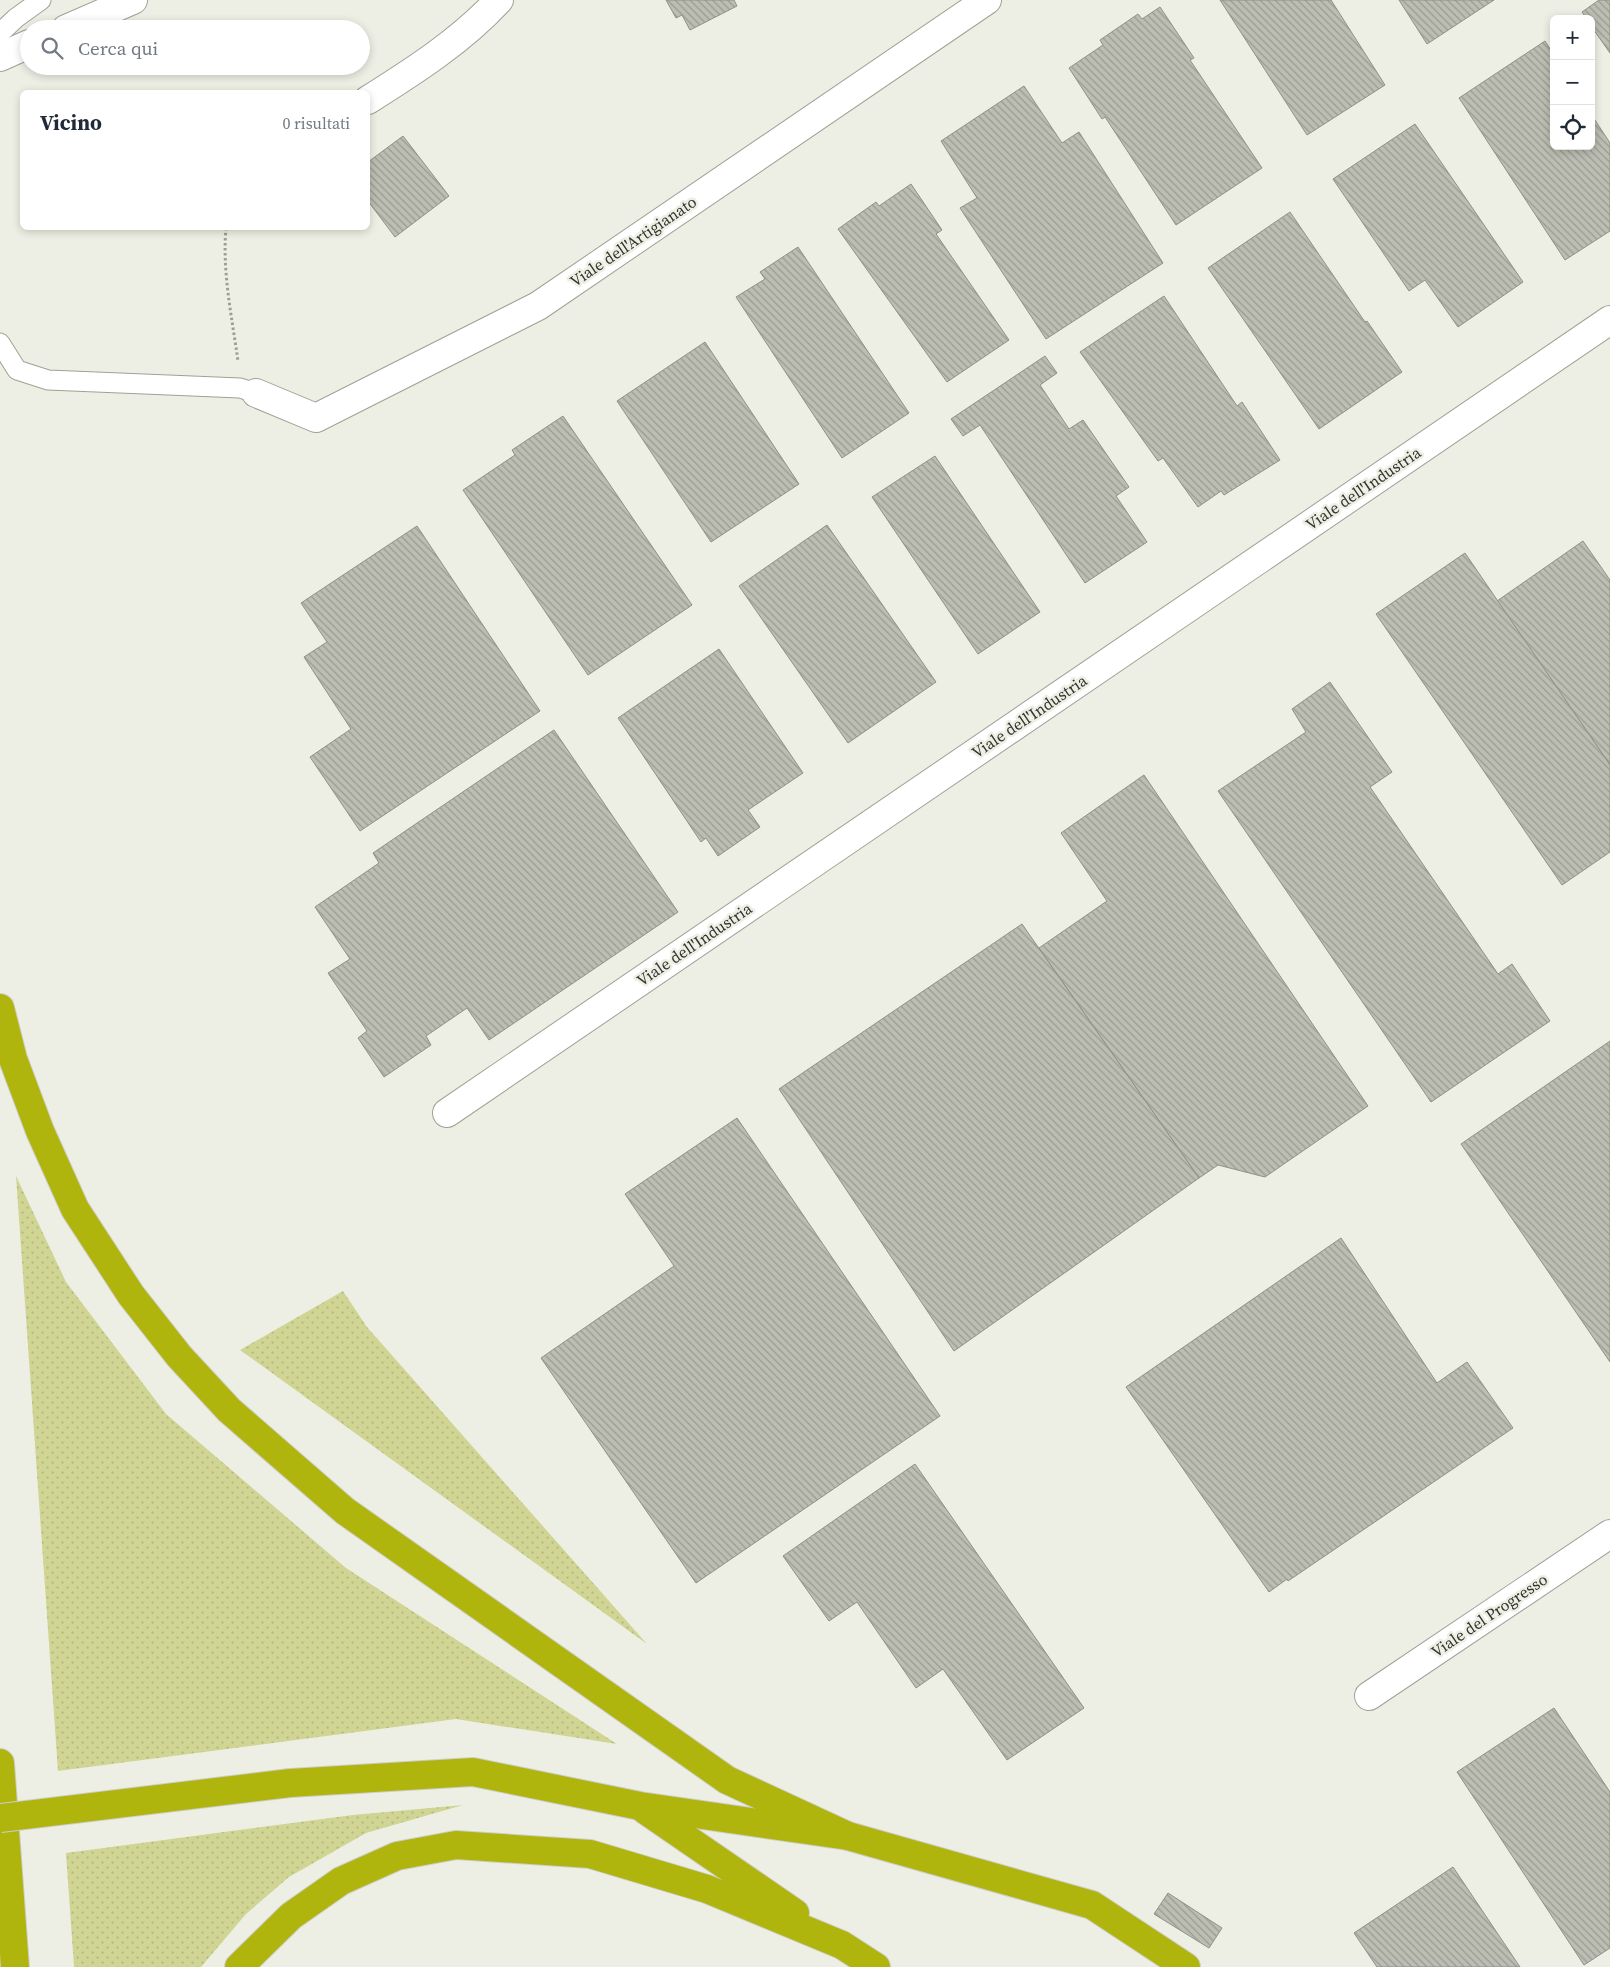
<!DOCTYPE html>
<html lang="it">
<head>
<meta charset="utf-8">
<style>
	body { margin:0; font-family:"Source Serif 4",serif; background:#f2f2f3; color:#1f2937 }
	.controls { position:absolute; right:15px; top:15px; display:grid; overflow:hidden; border-radius:8px; box-shadow:0 2px 8px #0003 }
	.controls button { width:45px; height:45px; display:grid; place-items:center; padding:0; border:0; border-bottom:1px solid #e0e1e3; background:#fff; color:#1f2937; font:25px sans-serif }
	.list { margin:0; padding:0; list-style:none }
	h2 { display:flex; justify-content:space-between; align-items:center; height:65px; margin:0; padding:0 20px; font-size:21px }
	h2 small { font-size:16px; font-weight:400; color:#747a83 }
	.icon { flex:none; width:28px; height:28px; fill:none; stroke:currentColor; stroke-width:2; stroke-linecap:round; stroke-linejoin:round }
	.map { position:relative; flex:none; width:1610px; height:1967px; overflow:hidden }
	.search { position:absolute; background:#fff; box-shadow:0 2px 8px #0003; left:20px; top:20px; width:350px; height:55px; display:flex; align-items:center; gap:12px; box-sizing:border-box; padding:0 18px; border-radius:28px; color:#747a83; font-size:19px }
	.panel { position:absolute; background:#fff; box-shadow:0 2px 8px #0003; left:20px; top:90px; width:350px; height:140px; border-radius:8px }
	.map>svg:first-child { display:block }
	.grass { fill:url(#grass-dots) }
	.building { fill:url(#building-back-hatch); stroke:#8f9086 }
	.lines { fill:none; stroke-linecap:round; stroke-linejoin:round }
	.lane-casing { stroke:#a0a196; stroke-width:21 }
	.street-casing { stroke:#a0a196; stroke-width:30 }
	.secondary-casing { stroke:#a0a196; stroke-width:30 }
	.highway-casing { stroke:#cececd; stroke-width:30 }
	.path { stroke:#9d9e95; stroke-width:3; stroke-dasharray:2.5 2.5; stroke-linecap:butt }
	.lane { stroke:#fff; stroke-width:19 }
	.street { stroke:#fff; stroke-width:28 }
	.secondary { stroke:#fff; stroke-width:28 }
	.highway { stroke:#b0b50e; stroke-width:28 }
	.highway-bridge-casing { stroke:#cececd; stroke-width:30; stroke-linecap:butt }
	.highway-bridge { stroke:#b0b50e; stroke-width:28 }
	.labels { text-anchor:middle; stroke-width:5; stroke-linejoin:round; paint-order:stroke }
	.street-label { font-size:16px; fill:#32332e; stroke:#eeefe4 }
</style>
</head>
<body>
<div class="map">
<svg width="1610" height="1967" viewBox="0 0 1610 1967">
	<defs>
		<pattern id="grass-dots" width="8" height="8" patternUnits="userSpaceOnUse" patternTransform="scale(1.25)"><rect width="8" height="8" fill="#d0d594"/><path d="M2 2h.1M6 6h.1" fill="none" stroke="#b3b780" stroke-width="1.8" stroke-linecap="round"/></pattern>
		<pattern id="building-back-hatch" width="6" height="6" patternUnits="userSpaceOnUse" patternTransform="scale(1.25)"><rect width="6" height="6" fill="#bcbeb3"/><path d="M-1 5l2 2M0 0l6 6M5-1l2 2" fill="none" stroke="#999b92"/></pattern>
	</defs>
	<rect width="100%" height="100%" fill="#eeefe4"/>
	<g class="grass">
		<path d="M 16,1176 L 66,1282 L 166,1414 L 346,1568 L 617,1744 L 456,1719 L 58,1771 Z"/>
		<path d="M 343,1291 L 367,1327 L 647,1644 L 240,1350 Z"/>
		<path d="M 463,1805 L 366,1833 L 289,1877 L 246,1914 L 201,1967 L 74,1967 L 66,1853 L 353,1815 Z"/>
	</g>
	<g class="building">
		<path d="M 666,0 L 734,0 L 737,6 L 690,30 L 682,15 L 676,18 Z"/>
		<path d="M 1220,0 L 1331,0 L 1385,85 L 1307,135 Z"/>
		<path d="M 1399,0 L 1494,0 L 1427,44 Z"/>
		<path d="M 1599,0 L 1610,0 L 1610,53 L 1591,26 L 1591,19 L 1587,19 L 1582,12 Z"/>
		<path d="M 1160,7 L 1194,58 L 1190,60 L 1262,168 L 1176,225 L 1105,117 L 1102,119 L 1069,68 L 1103,45 L 1100,40 L 1138,14 L 1142,19 Z"/>
		<path d="M 1545,41 L 1554,55 L 1554,146 L 1591,146 L 1591,114 L 1610,143 L 1610,231 L 1565,260 L 1459,98 Z"/>
		<path d="M 1024,86 L 1062,143 L 1079,132 L 1163,263 L 1046,339 L 960,208 L 977,198 L 941,141 Z"/>
		<path d="M 1415,124 L 1523,282 L 1458,327 L 1425,280 L 1409,291 L 1333,179 Z"/>
		<path d="M 403,136 L 449,196 L 395,237 L 368,201 L 368,162 Z"/>
		<path d="M 911,184 L 942,230 L 936,234 L 1009,340 L 947,382 L 838,229 L 876,202 L 879,206 Z"/>
		<path d="M 1290,212 L 1365,322 L 1367,321 L 1402,372 L 1319,429 L 1208,268 Z"/>
		<path d="M 798,247 L 909,413 L 842,458 L 736,297 L 765,279 L 760,272 Z"/>
		<path d="M 1164,296 L 1237,406 L 1242,402 L 1280,460 L 1224,495 L 1221,491 L 1198,507 L 1163,458 L 1158,461 L 1080,352 Z"/>
		<path d="M 705,342 L 799,484 L 711,542 L 617,401 Z"/>
		<path d="M 1045,356 L 1057,373 L 1040,385 L 1069,429 L 1083,420 L 1129,487 L 1116,496 L 1147,542 L 1085,583 L 980,425 L 963,436 L 951,419 Z"/>
		<path d="M 563,416 L 692,605 L 588,675 L 463,490 L 515,455 L 512,450 Z"/>
		<path d="M 935,456 L 1040,612 L 978,654 L 872,497 Z"/>
		<path d="M 827,525 L 936,682 L 848,743 L 739,586 Z"/>
		<path d="M 417,526 L 540,711 L 360,831 L 310,757 L 351,729 L 304,657 L 327,642 L 301,603 Z"/>
		<path d="M 1583,541 L 1610,580 L 1610,765 L 1497,601 Z"/>
		<path d="M 1465,553 L 1610,765 L 1610,852 L 1562,885 L 1376,614 Z"/>
		<path d="M 719,649 L 803,773 L 748,810 L 760,827 L 718,856 L 706,838 L 701,842 L 618,718 Z"/>
		<path d="M 1330,682 L 1392,772 L 1370,787 L 1498,974 L 1512,964 L 1550,1021 L 1431,1102 L 1218,791 L 1306,732 L 1292,709 Z"/>
		<path d="M 554,730 L 678,912 L 489,1040 L 467,1008 L 426,1036 L 431,1045 L 384,1077 L 358,1038 L 367,1031 L 328,973 L 350,959 L 315,907 L 379,863 L 373,853 Z"/>
		<path d="M 1144,775 L 1368,1106 L 1265,1177 L 1218,1165 L 1199,1178 L 1039,948 L 1107,901 L 1061,833 Z"/>
		<path d="M 1022,924 L 1199,1178 L 954,1351 L 779,1089 Z"/>
		<path d="M 1610,1041 L 1610,1362 L 1461,1144 Z"/>
		<path d="M 737,1118 L 940,1416 L 696,1583 L 541,1358 L 674,1266 L 625,1194 Z"/>
		<path d="M 1341,1238 L 1437,1383 L 1467,1362 L 1513,1428 L 1288,1581 L 1287,1579 L 1269,1592 L 1126,1387 Z"/>
		<path d="M 915,1464 L 1084,1708 L 1007,1760 L 943,1669 L 916,1688 L 857,1602 L 829,1621 L 783,1556 Z"/>
		<path d="M 1554,1708 L 1610,1792 L 1610,1948 L 1584,1965 L 1457,1772 Z"/>
		<path d="M 1453,1867 L 1520,1967 L 1377,1967 L 1354,1933 Z"/>
		<path d="M 1168,1893 L 1222,1928 L 1209,1948 L 1154,1914 Z"/>
	</g>
	<g class="lines">
		<defs>
			<g id="lane">
				<path d="M 0,33 L 16,18 L 41,0"/>
				<path d="M 0,343 L 17,370 L 48,380 L 240,388 L 256,393"/>
			</g>
			<g id="street">
				<path d="M 368,100 C 414,71 461,41 499,0"/>
				<path d="M 256,393 L 316,418 L 538,306 L 987,0"/>
				<path d="M 447,1113 L 1610,320"/>
				<path d="M 1369,1696 L 1610,1534"/>
			</g>
			<g id="secondary">
				<path d="M 66,29 L 133,0"/>
				<path d="M 0,57 L 29,44"/>
			</g>
			<g id="highway">
				<path d="M 0,1008 L 13,1059 L 40,1131 L 75,1209 L 131,1295 L 179,1356 L 229,1410 L 345,1511 L 727,1780 L 848,1836"/>
				<path d="M 0,1763 L 15,1967"/>
				<path d="M 290,1783 L 473,1772 L 640,1806 L 848,1836 L 1092,1905 L 1186,1967"/>
				<path d="M 645,1810 L 795,1913"/>
				<path d="M 239,1967 L 291,1916 L 341,1881 L 397,1856 L 456,1845 L 590,1854 L 707,1889 L 842,1945 L 876,1967"/>
			</g>
		</defs>
		<use href="#lane" class="lane-casing"/>
		<use href="#street" class="street-casing"/>
		<use href="#secondary" class="secondary-casing"/>
		<use href="#highway" class="highway-casing"/>
		<path class="path" d="M 226,228 C 222,271 232,318 238,361"/>
		<use href="#lane" class="lane"/>
		<use href="#street" class="street"/>
		<use href="#secondary" class="secondary"/>
		<use href="#highway" class="highway"/>
		<defs>
			<path id="highway-bridge" d="M 0,1818 L 290,1783"/>
		</defs>
		<use href="#highway-bridge" class="highway-bridge-casing"/>
		<use href="#highway-bridge" class="highway-bridge"/>
	</g>
	<g class="labels">
		<g class="street-label">
			<text transform="translate(633 241) rotate(-34)" y="6">Viale dell'Artigianato</text>
			<text transform="translate(1363 488) rotate(-34)" y="6">Viale dell'Industria</text>
			<text transform="translate(1029 716) rotate(-34)" y="6">Viale dell'Industria</text>
			<text transform="translate(694 944) rotate(-34)" y="6">Viale dell'Industria</text>
			<text transform="translate(1489 1615) rotate(-34)" y="6">Viale del Progresso</text>
		</g>
	</g>
</svg>
<div class="controls">
<button>+</button>
<button>−</button>
<button><svg class="icon" aria-label="locate" viewBox="0 0 24 24"><circle cx="12" cy="12" r="6"/><path d="M12 2v4M12 18v4M2 12h4M18 12h4"/></svg></button>
</div>
<div class="search"><svg class="icon" aria-label="search" viewBox="0 0 24 24"><circle cx="10" cy="10" r="6"/><path d="M15 15l6 6"/></svg>Cerca qui</div>
<section class="panel">
<h2>Vicino<small>0 risultati</small></h2>
<ul class="list">
</ul>
</section>
</div>
</body>
</html>
